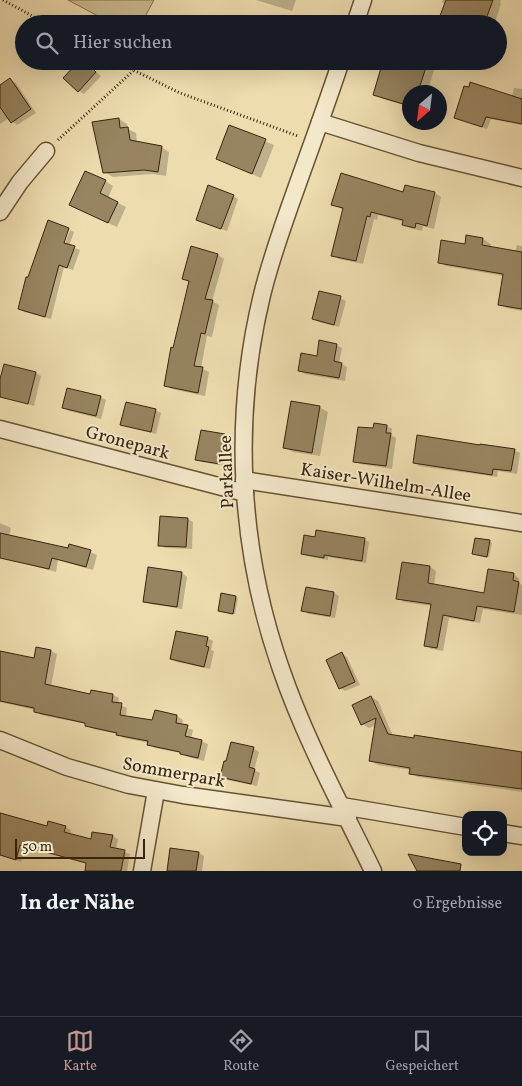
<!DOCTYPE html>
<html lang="de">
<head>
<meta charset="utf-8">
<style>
	body { margin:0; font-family:Vollkorn,serif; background:#20242c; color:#f1f3f6 }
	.controls { position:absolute; right:15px; bottom:15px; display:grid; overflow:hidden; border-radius:10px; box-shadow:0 5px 20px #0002 }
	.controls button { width:45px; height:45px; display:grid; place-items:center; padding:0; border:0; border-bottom:1px solid #363941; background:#171b24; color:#f1f3f6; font:25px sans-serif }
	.compass { position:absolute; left:402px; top:85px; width:45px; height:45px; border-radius:50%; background:#171b24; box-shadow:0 5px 20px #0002; rotate:208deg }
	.scale { position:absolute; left:15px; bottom:12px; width:130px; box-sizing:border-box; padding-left:5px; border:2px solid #39240c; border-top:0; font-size:14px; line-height:18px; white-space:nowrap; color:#39240c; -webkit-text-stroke:4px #f3e8ca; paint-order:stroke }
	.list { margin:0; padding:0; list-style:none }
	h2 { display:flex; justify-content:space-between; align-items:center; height:65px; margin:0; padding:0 20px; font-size:21px }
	h2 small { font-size:16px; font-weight:400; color:#9ea1a6 }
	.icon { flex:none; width:28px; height:28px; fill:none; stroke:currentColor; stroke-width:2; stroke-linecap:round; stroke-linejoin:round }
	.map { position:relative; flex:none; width:522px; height:871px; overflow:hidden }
	.search { position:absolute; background:#171b24; box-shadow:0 5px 20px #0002; left:15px; right:15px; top:15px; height:55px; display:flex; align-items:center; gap:12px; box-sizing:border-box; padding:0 18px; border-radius:28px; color:#9ea1a6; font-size:19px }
	.sheet { height:145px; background:#171b24 }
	nav { display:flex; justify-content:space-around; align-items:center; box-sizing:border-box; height:70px; border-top:1px solid #363941; background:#171b24; font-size:14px; color:#9ea1a6 }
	nav a { display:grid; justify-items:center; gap:2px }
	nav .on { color:#c59692 }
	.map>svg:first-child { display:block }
	.green { fill:#cebd92; stroke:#84704f }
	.shadow { fill:#0003 }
	.building { fill:#978460; stroke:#39240c }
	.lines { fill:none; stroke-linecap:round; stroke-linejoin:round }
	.street-casing { stroke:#665234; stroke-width:19 }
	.path { stroke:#39240c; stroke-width:3; stroke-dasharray:1 2.5; stroke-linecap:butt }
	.street { stroke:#f3e8ca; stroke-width:16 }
	.labels { text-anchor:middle; stroke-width:4; stroke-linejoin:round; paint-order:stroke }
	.street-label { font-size:18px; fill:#39240c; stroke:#f3e8ca }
</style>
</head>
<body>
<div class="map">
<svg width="522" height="871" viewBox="0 0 522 871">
	<rect width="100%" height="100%" fill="#eddcae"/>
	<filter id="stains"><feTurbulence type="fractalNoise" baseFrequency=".004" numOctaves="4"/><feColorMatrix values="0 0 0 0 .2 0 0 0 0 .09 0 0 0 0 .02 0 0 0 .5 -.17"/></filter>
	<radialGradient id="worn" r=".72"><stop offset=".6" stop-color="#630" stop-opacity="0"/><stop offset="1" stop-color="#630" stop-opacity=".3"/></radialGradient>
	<path class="green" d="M 68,0 L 154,0 L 141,24 L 113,24 Z"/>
	<g class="shadow">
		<path d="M 256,0 L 296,0 L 292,11 Z"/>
		<path d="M 443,0 L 501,0 L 500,3 L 501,4 L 495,22 L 492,22 L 492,24 L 446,24 L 446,4 L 442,2 Z"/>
		<path d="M 199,18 L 214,24 L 197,24 Z"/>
		<path d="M 84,61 L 101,76 L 84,94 L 79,91 Z"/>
		<path d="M 385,61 L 437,61 L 427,92 L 410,92 L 410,107 L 383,99 L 375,94 Z"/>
		<path d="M 10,80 L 16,83 L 36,113 L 17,125 L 9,118 L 0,124 L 0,87 Z"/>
		<path d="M 514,88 L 522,89 L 522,125 L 491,119 L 487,129 L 460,120 L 512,97 Z"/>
		<path d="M 119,119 L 127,124 L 128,129 L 136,133 L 137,142 L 161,147 L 169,152 L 166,176 L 153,174 L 113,177 L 104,172 Z"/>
		<path d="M 230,127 L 274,145 L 261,178 L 217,159 Z"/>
		<path d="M 105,181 L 113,186 L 108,198 L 126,207 L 117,227 L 79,209 Z"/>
		<path d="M 406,186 L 435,193 L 441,197 L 434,229 L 423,226 L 422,231 L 410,228 L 404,225 L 404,222 L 378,215 L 377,220 L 374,219 L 363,264 L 339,259 L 333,255 L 344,210 L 332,204 L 404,194 Z"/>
		<path d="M 233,196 L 238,199 L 227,231 L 203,222 Z"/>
		<path d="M 70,230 L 74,232 L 69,246 L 80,250 L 73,270 L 64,267 L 51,319 L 24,312 L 19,309 L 61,248 L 63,249 Z"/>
		<path d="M 467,237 L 483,239 L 491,244 L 490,248 L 515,252 L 517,245 L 522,246 L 522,311 L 507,308 L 499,304 L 504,276 L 446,266 L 439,262 L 466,245 Z"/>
		<path d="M 218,255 L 224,259 L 212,301 L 219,305 L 212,337 L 207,336 L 201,368 L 209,372 L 205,396 L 172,389 L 165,385 L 190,282 L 183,278 Z"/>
		<path d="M 340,298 L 346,301 L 339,327 L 319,322 L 314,319 Z"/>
		<path d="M 336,345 L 342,348 L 339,363 L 347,367 L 345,381 L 305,374 L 300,371 Z"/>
		<path d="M 36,373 L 41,376 L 34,406 L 0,396 L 0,384 Z"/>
		<path d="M 100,397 L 106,400 L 101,419 L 69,411 L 64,408 Z"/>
		<path d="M 319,407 L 328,412 L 320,456 L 293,452 L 284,447 Z"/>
		<path d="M 155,410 L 161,413 L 156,434 L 127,427 L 122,424 Z"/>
		<path d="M 387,426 L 392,429 L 391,435 L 396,438 L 392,469 L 360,464 L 355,461 L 374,430 Z"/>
		<path d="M 225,435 L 230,439 L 225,466 L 202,462 L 197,459 Z"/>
		<path d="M 514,450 L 520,453 L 517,474 L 498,471 L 497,477 L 419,466 L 414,463 Z"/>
		<path d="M 188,519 L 193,522 L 192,549 L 165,548 L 160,545 Z"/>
		<path d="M 0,523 L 11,528 L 9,536 L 68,550 L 90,552 L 97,555 L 93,570 L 58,560 L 56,572 L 0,557 Z"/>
		<path d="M 317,532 L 365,540 L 369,542 L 366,563 L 328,557 L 328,560 L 307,556 L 302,554 L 316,538 Z"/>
		<path d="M 490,541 L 492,543 L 489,557 L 474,554 Z"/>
		<path d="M 403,563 L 430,567 L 436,571 L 434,585 L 485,594 L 513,574 L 519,578 L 519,583 L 522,585 L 522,615 L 483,609 L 480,623 L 449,618 L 443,651 L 432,649 L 426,646 L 432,606 L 404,602 L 398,598 Z"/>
		<path d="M 149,569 L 182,573 L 187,577 L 182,609 L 150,604 L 144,601 Z"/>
		<path d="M 334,593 L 339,596 L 335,618 L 308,614 L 303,610 Z"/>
		<path d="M 236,597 L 238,598 L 235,614 L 222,612 Z"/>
		<path d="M 207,638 L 213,641 L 211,650 L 214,651 L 210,669 L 177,662 L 172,659 Z"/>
		<path d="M 51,651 L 57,654 L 51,687 L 91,696 L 92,691 L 113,695 L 119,698 L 118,704 L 127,708 L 126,717 L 153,722 L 156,711 L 177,716 L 183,720 L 182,726 L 193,730 L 191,739 L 201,741 L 208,744 L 204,761 L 188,757 L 181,753 L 155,748 L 148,744 L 149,743 L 124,738 L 118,734 L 93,729 L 86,724 L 41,715 L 35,711 L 35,710 L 0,702 L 0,652 L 35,659 Z"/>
		<path d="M 342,654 L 347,657 L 360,685 L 345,691 L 340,688 Z"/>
		<path d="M 371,697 L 378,701 L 393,736 L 522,753 L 522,792 L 418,777 L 410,773 L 411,770 L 378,765 L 370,761 L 376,725 L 369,728 L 362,724 Z"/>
		<path d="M 253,748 L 259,752 L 254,770 L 260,773 L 257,786 L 227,780 L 222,776 Z"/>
		<path d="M 0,812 L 47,828 L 65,827 L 71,830 L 70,835 L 92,841 L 112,836 L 118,839 L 116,849 L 130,854 L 127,871 L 86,871 L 88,864 L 26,847 L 21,862 L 0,855 Z"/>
		<path d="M 171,849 L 199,853 L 204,856 L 202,871 L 168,871 Z"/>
	</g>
	<g class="building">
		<path d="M 446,0 L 493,0 L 486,19 L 484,18 L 482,24 L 446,24 L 438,21 Z"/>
		<path d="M 79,61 L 85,61 L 96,72 L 78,92 L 63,78 Z"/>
		<path d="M 383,61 L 428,61 L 418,92 L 410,92 L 410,106 L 373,95 Z"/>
		<path d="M 10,78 L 31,109 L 11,123 L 0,107 L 0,85 Z"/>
		<path d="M 470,82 L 522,99 L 522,124 L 486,117 L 482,127 L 454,118 L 464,86 L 469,87 Z"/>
		<path d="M 119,118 L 120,128 L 128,127 L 130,140 L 162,146 L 158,172 L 144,170 L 103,173 L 92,122 Z"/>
		<path d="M 229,125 L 266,139 L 252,174 L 216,159 Z"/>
		<path d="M 85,171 L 106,180 L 100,193 L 118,202 L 108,223 L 69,205 Z"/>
		<path d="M 341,173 L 403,192 L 405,185 L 435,192 L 427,226 L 416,223 L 415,228 L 402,225 L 403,220 L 371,212 L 370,217 L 367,216 L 356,261 L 331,256 L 343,208 L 331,205 Z"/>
		<path d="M 208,185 L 234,195 L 221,229 L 196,220 Z"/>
		<path d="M 48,220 L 69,228 L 64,243 L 75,246 L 67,268 L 59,265 L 45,317 L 18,309 L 26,277 L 28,277 Z"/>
		<path d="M 466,235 L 483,238 L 482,245 L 522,252 L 522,309 L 498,305 L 503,274 L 438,263 L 441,240 L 465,244 Z"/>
		<path d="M 191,246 L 218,254 L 205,299 L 213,300 L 205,334 L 201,333 L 194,366 L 203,367 L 198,393 L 164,386 L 171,347 L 173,348 L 189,281 L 182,279 Z"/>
		<path d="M 319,291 L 341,296 L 334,325 L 312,319 Z"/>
		<path d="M 319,340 L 337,344 L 334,361 L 342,363 L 339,378 L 298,371 L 301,353 L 317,356 Z"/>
		<path d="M 4,364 L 36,372 L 28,404 L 0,397 L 0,379 Z"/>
		<path d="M 67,388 L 101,396 L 96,416 L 62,408 Z"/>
		<path d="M 291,401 L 320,406 L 312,453 L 283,448 Z"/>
		<path d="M 126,402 L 156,409 L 151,432 L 120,425 Z"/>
		<path d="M 374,423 L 387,425 L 386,433 L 391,433 L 386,466 L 353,462 L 358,427 L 373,428 Z"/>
		<path d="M 201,430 L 225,434 L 220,464 L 195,460 Z"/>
		<path d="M 417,435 L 480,445 L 480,444 L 515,449 L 511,471 L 493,469 L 492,475 L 413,463 Z"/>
		<path d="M 160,516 L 188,518 L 186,547 L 158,546 Z"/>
		<path d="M 316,530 L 365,538 L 362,561 L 324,555 L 324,558 L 301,554 L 304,535 L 315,537 Z"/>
		<path d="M 0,533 L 68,548 L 69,544 L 91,550 L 86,567 L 52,558 L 49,569 L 0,558 Z"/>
		<path d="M 475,538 L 490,540 L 487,557 L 472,554 Z"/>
		<path d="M 402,562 L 430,566 L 428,583 L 484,593 L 488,569 L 514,573 L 513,580 L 519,582 L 514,612 L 477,606 L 474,621 L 443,615 L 437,648 L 424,646 L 431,604 L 396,599 Z"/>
		<path d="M 148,567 L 182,572 L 177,607 L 143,602 Z"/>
		<path d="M 306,587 L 334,592 L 330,616 L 301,611 Z"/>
		<path d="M 221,593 L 236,596 L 233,614 L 218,611 Z"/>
		<path d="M 176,631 L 208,637 L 206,646 L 209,647 L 204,667 L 170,659 Z"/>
		<path d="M 36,647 L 51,650 L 45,684 L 90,694 L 91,690 L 113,694 L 112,702 L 122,703 L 120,715 L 152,720 L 155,710 L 177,715 L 176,723 L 188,725 L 185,736 L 202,740 L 198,758 L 180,754 L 180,752 L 147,745 L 148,741 L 116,735 L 117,733 L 85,726 L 85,723 L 34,712 L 34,708 L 0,701 L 0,651 L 34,658 Z"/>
		<path d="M 342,652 L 355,682 L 339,689 L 326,660 Z"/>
		<path d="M 371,696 L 388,734 L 414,738 L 414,735 L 522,752 L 522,789 L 409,774 L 410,768 L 369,761 L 376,718 L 361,725 L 352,705 Z"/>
		<path d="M 231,742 L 254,747 L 249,767 L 255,769 L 251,784 L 220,777 L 224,761 L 226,761 Z"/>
		<path d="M 0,813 L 47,826 L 48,821 L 66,826 L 64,832 L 91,839 L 92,832 L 113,835 L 110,847 L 125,850 L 121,871 L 85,871 L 86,863 L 20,845 L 16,860 L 0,855 Z"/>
		<path d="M 170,848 L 199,852 L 196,871 L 167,871 Z"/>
		<path d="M 408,854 L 461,864 L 460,871 L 417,871 Z"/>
	</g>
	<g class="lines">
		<defs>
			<g id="street">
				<path d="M 355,24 L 363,0"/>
				<path d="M 341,61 C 327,103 312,144 297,186 C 284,222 271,258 262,295 C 232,419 239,549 281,669 C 305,739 341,805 373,871"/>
				<path d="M 320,122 L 419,153 L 522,178"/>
				<path d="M 0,212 L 20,182 L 46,151"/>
				<path d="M 0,429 L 245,493"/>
				<path d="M 244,480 L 522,523"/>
				<path d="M 0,740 L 67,767 L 129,785 L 183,795 L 348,818"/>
				<path d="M 342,806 L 466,827"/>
				<path d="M 503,833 L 522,836"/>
				<path d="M 142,871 L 156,791"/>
			</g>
		</defs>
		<use href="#street" class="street-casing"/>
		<g class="path">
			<path d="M 3,0 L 47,24"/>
			<path d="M 115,61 L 180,93 L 298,136"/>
			<path d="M 58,140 L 133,71"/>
		</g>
		<use href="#street" class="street"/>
	</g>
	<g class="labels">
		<g class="street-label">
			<text transform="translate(128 442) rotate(15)" y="6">Gronepark</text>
			<text transform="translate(226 472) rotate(-92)" y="6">Parkallee</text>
			<text transform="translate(386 482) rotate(9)" y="6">Kaiser-Wilhelm-Allee</text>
			<text transform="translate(174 772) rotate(10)" y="6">Sommerpark</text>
		</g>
	</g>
	<rect width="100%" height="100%" filter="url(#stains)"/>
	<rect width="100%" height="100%" fill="url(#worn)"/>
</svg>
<div class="controls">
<button><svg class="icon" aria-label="locate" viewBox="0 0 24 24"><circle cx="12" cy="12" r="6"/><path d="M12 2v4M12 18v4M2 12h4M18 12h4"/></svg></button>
</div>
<svg class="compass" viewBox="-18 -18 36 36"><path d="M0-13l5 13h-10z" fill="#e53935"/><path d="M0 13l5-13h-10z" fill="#9ea1a6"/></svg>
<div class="scale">50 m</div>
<div class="search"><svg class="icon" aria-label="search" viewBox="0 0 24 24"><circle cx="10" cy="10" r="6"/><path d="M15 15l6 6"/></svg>Hier suchen</div>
</div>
<section class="sheet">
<h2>In der Nähe<small>0 Ergebnisse</small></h2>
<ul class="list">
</ul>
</section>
<nav>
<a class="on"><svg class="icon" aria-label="map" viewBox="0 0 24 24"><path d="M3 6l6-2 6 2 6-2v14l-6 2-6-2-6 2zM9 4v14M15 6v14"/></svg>Karte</a>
<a><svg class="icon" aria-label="directions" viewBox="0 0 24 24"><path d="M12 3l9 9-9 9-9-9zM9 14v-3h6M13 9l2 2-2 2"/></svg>Route</a>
<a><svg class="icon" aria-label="saved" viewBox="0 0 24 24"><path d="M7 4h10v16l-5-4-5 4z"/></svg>Gespeichert</a>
</nav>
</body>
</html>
